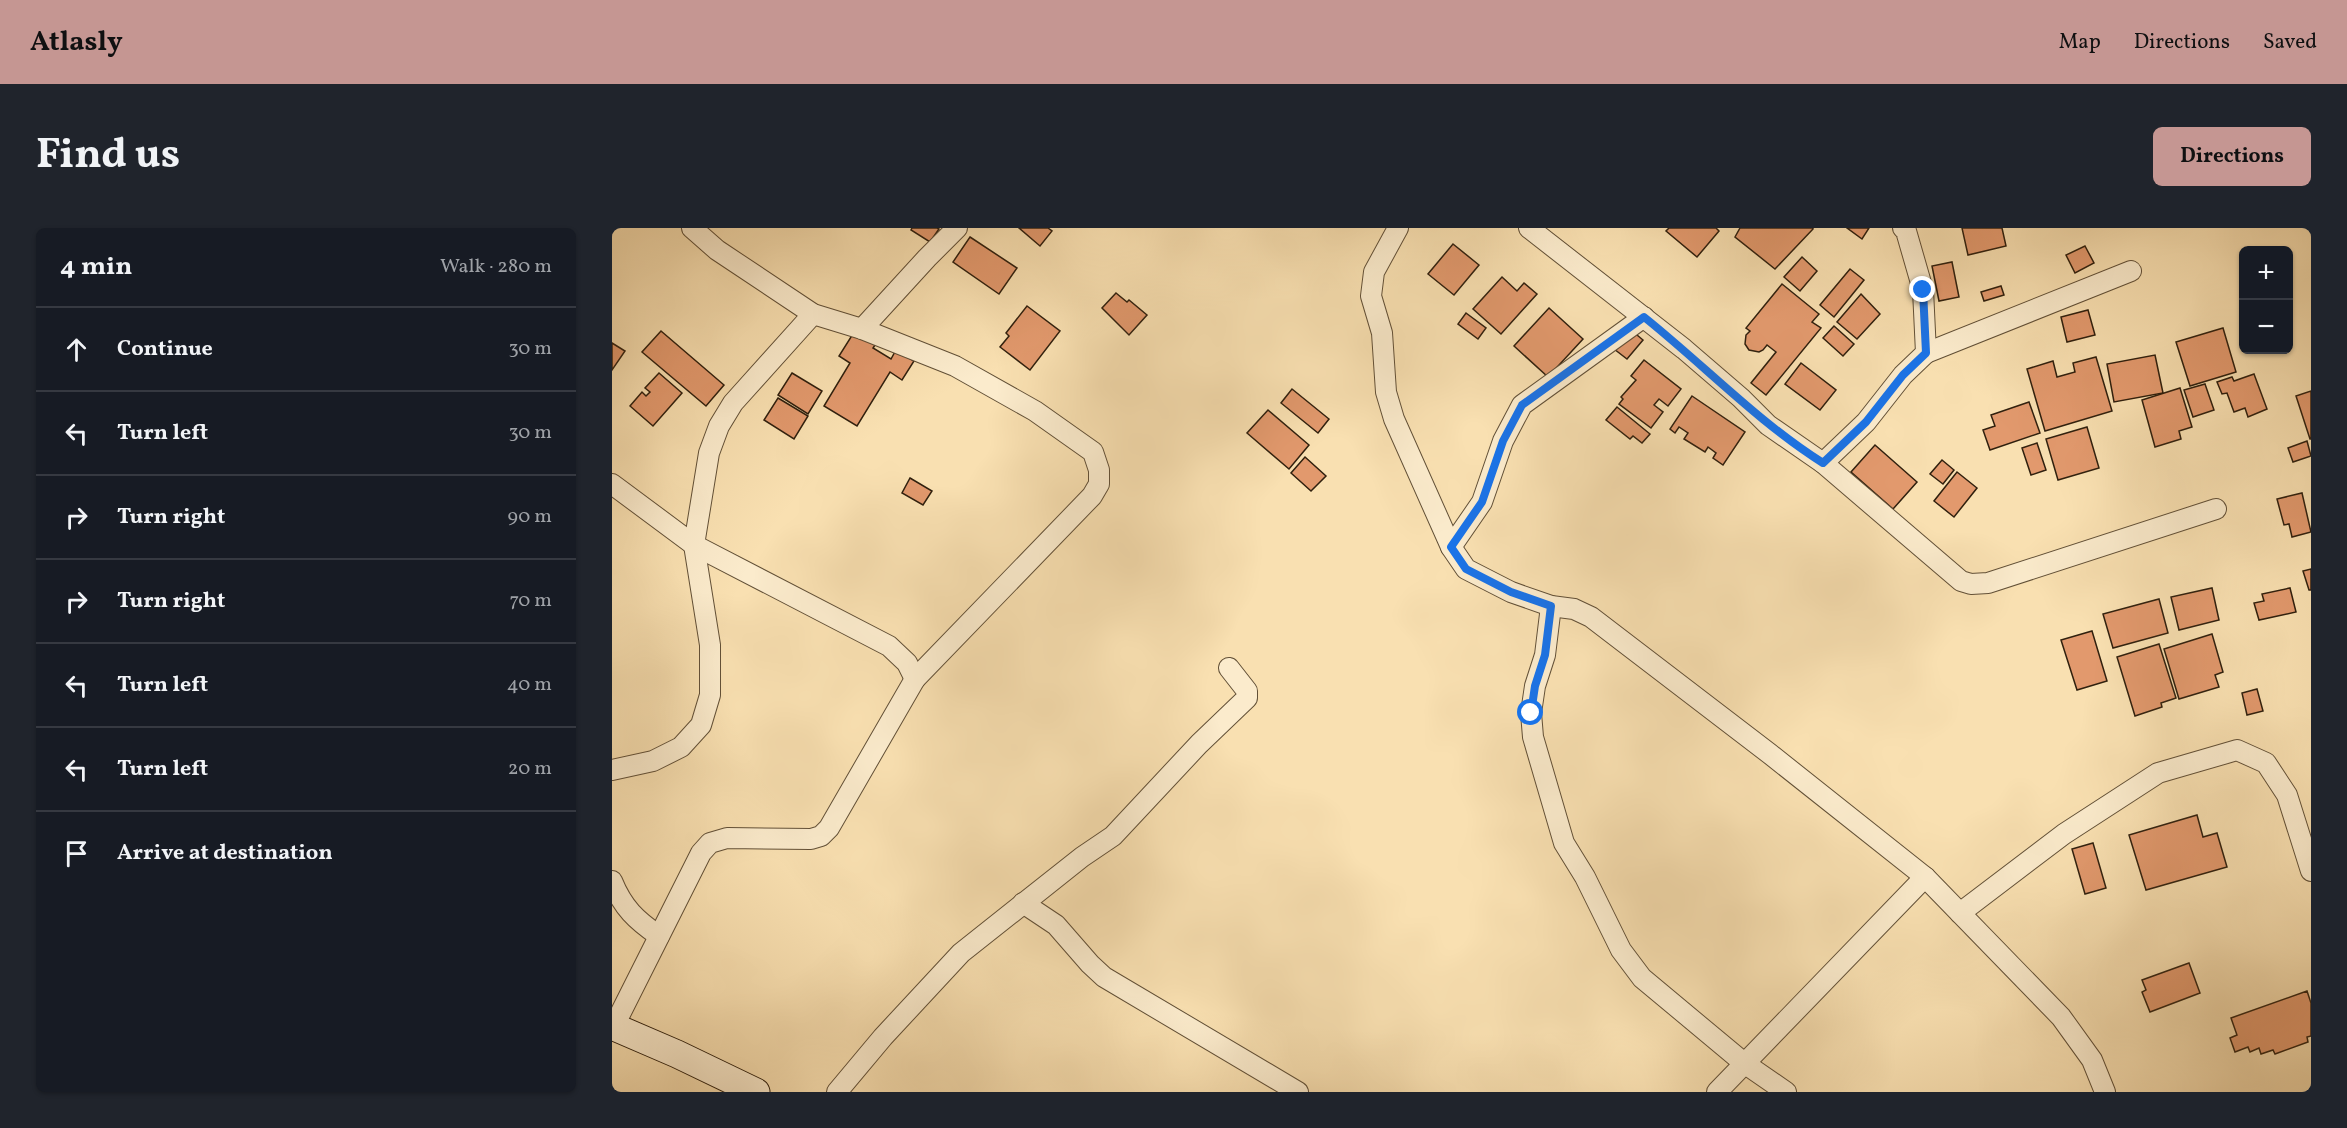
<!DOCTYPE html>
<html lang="en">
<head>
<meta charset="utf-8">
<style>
	body { margin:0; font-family:Vollkorn,serif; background:#20242c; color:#f1f3f6 }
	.controls { position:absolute; right:18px; top:18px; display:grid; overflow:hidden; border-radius:9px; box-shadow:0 2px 4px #0004 }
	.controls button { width:54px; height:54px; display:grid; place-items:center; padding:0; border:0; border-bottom:2px solid #363941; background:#171b24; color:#f1f3f6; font:30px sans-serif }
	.stop { position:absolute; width:18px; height:18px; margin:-14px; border:4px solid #1a73e8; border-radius:50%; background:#fff }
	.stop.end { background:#1a73e8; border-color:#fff; box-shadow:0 2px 6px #0008 }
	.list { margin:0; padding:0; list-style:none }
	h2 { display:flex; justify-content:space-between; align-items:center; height:78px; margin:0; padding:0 24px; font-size:26px }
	h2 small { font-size:20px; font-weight:400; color:#9ea1a6 }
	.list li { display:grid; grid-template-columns:39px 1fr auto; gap:18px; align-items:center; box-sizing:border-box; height:84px; padding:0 24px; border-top:2px solid #363941 }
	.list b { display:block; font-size:22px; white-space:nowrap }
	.list em { font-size:20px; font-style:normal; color:#9ea1a6 }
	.icon { flex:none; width:33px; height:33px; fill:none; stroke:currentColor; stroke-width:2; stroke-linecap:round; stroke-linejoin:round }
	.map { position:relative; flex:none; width:1699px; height:864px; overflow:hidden; border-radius:9px }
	header { display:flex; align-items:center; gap:36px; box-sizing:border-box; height:84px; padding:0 30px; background:#c59692; color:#111 }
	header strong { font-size:28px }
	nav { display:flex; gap:33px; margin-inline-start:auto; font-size:21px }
	.intro { display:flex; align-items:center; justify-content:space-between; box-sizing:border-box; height:144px; padding:0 36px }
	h1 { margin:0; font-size:42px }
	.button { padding:15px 27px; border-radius:9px; background:#c59692; color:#111; font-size:21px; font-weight:700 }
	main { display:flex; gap:36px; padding:0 36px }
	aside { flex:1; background:#171b24; border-radius:9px; box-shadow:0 2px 4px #0004 }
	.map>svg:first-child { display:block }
	.building { fill:#e2996d; stroke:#30200e; stroke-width:1.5 }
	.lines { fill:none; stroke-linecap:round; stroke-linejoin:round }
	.street-casing { stroke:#625037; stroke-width:22 }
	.secondary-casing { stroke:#30200e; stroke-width:29 }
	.street { stroke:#fbebcc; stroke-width:20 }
	.secondary { stroke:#fbebcc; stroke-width:27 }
	.route { stroke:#1a73e8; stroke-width:8 }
</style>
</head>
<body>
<header>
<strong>Atlasly</strong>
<nav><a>Map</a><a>Directions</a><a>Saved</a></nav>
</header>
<div class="intro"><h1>Find us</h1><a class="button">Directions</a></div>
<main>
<aside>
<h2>4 min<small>Walk · 280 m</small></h2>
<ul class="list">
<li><svg class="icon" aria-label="ahead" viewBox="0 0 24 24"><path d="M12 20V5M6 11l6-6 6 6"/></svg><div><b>Continue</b></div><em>30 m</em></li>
<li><svg class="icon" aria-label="left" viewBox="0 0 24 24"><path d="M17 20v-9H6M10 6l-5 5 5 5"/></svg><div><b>Turn left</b></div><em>30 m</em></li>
<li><svg class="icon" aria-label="right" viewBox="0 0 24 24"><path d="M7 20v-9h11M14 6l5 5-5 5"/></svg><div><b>Turn right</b></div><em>90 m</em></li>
<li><svg class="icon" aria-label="right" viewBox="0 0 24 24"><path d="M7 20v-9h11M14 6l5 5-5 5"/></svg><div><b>Turn right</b></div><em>70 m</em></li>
<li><svg class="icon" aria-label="left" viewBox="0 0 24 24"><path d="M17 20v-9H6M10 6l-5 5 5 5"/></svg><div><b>Turn left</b></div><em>40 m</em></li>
<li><svg class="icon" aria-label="left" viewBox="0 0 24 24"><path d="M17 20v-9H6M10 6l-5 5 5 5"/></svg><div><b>Turn left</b></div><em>20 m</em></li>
<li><svg class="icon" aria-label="arrive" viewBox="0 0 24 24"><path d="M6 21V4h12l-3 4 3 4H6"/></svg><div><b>Arrive at destination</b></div></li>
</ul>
</aside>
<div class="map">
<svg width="1699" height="864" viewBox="0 0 1699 864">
	<rect width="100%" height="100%" fill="#f9e0b1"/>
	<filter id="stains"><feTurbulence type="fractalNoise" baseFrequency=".00333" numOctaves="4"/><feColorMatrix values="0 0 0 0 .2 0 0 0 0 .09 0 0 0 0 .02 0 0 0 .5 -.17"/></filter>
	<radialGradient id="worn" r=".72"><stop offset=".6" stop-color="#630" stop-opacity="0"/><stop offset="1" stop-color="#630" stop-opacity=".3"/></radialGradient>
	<g class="building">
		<path d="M 300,0 L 325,0 L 327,1 L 318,14 L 299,2 Z"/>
		<path d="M 407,0 L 436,0 L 440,3 L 428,18 Z"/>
		<path d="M 1057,0 L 1104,0 L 1107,3 L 1085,29 L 1054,3 Z"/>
		<path d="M 1128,0 L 1201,0 L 1201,1 L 1163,41 L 1123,9 Z"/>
		<path d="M 1235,0 L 1257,0 L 1250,11 Z"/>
		<path d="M 1350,0 L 1390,0 L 1394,18 L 1356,27 Z"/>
		<path d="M 358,9 L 405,40 L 387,66 L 341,34 Z"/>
		<path d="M 841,16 L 867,37 L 842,67 L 816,46 Z"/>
		<path d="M 1473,18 L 1482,35 L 1463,45 L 1454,27 Z"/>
		<path d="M 1190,29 L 1205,43 L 1188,63 L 1172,49 Z"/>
		<path d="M 1340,34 L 1347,69 L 1327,73 L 1320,38 Z"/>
		<path d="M 1238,41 L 1252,52 L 1222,89 L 1208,77 Z"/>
		<path d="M 890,49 L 905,63 L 912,55 L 925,66 L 889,106 L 861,81 Z"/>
		<path d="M 1170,56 L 1207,86 L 1200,94 L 1209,100 L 1154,167 L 1139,155 L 1164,124 L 1155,117 L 1151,122 L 1147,124 L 1137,122 L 1133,116 L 1134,107 L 1138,103 L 1134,100 Z"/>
		<path d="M 1389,58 L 1392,67 L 1372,73 L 1369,64 Z"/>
		<path d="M 504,65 L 515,74 L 517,72 L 535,87 L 517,107 L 490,80 Z"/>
		<path d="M 1249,66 L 1268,86 L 1245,111 L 1225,94 Z"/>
		<path d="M 415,78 L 448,103 L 418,142 L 388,119 L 397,108 L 394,105 Z"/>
		<path d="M 937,80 L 971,111 L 936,149 L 902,118 Z"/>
		<path d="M 1476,82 L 1483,107 L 1455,114 L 1449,89 Z"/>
		<path d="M 854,85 L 874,100 L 866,111 L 846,96 Z"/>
		<path d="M 1222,98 L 1242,116 L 1231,128 L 1211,110 Z"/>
		<path d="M 1611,100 L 1624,144 L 1578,158 L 1564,114 Z"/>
		<path d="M 244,101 L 265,114 L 261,120 L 279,131 L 284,122 L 302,133 L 290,152 L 278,144 L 245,198 L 212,178 L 238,135 L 227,128 Z"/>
		<path d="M 1019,102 L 1031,112 L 1015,131 L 1002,121 Z"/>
		<path d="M 49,103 L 112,157 L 94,178 L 30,124 Z"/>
		<path d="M 0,115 L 13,123 L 0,142 Z"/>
		<path d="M 1543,127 L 1551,165 L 1502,174 L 1495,136 Z"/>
		<path d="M 1484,129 L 1500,183 L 1433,203 L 1415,141 L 1441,133 L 1445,149 L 1463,144 L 1461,135 Z"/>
		<path d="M 1032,132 L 1069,161 L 1056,178 L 1047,171 L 1042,177 L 1051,184 L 1039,200 L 1007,176 L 1011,171 L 1009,169 L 1024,152 L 1019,148 Z"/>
		<path d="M 1189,135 L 1224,162 L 1208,182 L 1173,156 Z"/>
		<path d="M 47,145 L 70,165 L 41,198 L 18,178 L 30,164 L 34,168 L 38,164 L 33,160 Z"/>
		<path d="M 180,145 L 210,163 L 196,186 L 166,167 Z"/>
		<path d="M 1642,146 L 1655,181 L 1636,189 L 1633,180 L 1622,184 L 1615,165 L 1610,166 L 1605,154 L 1620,149 L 1622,153 Z"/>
		<path d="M 1593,156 L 1602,182 L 1581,189 L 1572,162 Z"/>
		<path d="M 1568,160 L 1580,199 L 1567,203 L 1569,211 L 1543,219 L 1530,172 Z"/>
		<path d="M 680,161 L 717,191 L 706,205 L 669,175 Z"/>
		<path d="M 1699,163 L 1699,211 L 1698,211 L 1684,168 Z"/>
		<path d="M 1080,168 L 1133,204 L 1111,237 L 1101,230 L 1104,225 L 1096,219 L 1093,224 L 1072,211 L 1076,205 L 1067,199 L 1063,205 L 1058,201 Z"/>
		<path d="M 166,170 L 196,188 L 182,211 L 152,192 Z"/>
		<path d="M 1417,174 L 1428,205 L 1378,222 L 1371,202 L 1383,198 L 1379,187 Z"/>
		<path d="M 1005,179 L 1038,206 L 1030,215 L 1021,208 L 1018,211 L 994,192 Z"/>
		<path d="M 656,182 L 697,217 L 677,241 L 635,205 Z"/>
		<path d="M 1475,199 L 1487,240 L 1446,252 L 1434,211 Z"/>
		<path d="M 1695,213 L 1699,228 L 1681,234 L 1676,220 Z"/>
		<path d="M 1425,215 L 1434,242 L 1419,247 L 1410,220 Z"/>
		<path d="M 1263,217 L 1305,254 L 1281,281 L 1239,244 Z"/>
		<path d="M 693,229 L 714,248 L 699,263 L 679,245 Z"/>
		<path d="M 1330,232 L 1342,242 L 1331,256 L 1318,246 Z"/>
		<path d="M 1345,244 L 1365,260 L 1342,289 L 1322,273 Z"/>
		<path d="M 298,250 L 320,263 L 311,277 L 290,265 Z"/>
		<path d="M 1690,265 L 1699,304 L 1680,309 L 1677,296 L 1672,297 L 1665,271 Z"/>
		<path d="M 1699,341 L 1699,362 L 1697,362 L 1691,343 Z"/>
		<path d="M 1600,360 L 1607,392 L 1567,402 L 1559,369 Z"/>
		<path d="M 1678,360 L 1684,384 L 1647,392 L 1642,375 L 1652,373 L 1650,366 Z"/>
		<path d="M 1547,371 L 1556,405 L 1501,420 L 1491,386 Z"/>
		<path d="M 1480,403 L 1495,453 L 1465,462 L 1449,412 Z"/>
		<path d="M 1600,406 L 1611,444 L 1603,447 L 1607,459 L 1567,471 L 1552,421 Z"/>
		<path d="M 1547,416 L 1564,470 L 1549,475 L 1550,479 L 1523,488 L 1505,429 Z"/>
		<path d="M 1645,461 L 1651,483 L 1635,487 L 1630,465 Z"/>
		<path d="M 1585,587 L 1591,609 L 1605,605 L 1615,639 L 1534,662 L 1517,607 Z"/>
		<path d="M 1481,615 L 1494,660 L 1473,666 L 1460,621 Z"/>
		<path d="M 1577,735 L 1588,765 L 1538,784 L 1530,764 L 1534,762 L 1530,752 Z"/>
		<path d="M 1695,763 L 1699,775 L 1699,808 L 1695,809 L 1696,814 L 1663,826 L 1661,822 L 1649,826 L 1647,820 L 1638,824 L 1636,819 L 1623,824 L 1618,810 L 1625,807 L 1619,790 Z"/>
	</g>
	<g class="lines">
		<defs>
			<g id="street">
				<path d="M 786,0 L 762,44 L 759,68 L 770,105 L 774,164 L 782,191 L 839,319 L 854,341 L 899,364 L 939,378 L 962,381 L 979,389 L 1158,526 L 1313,649 L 1449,789 L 1480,832 L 1493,864"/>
				<path d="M 917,0 L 1072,121 L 1129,170 L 1156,197 L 1211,235 L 1254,194 L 1291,147 L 1314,125 L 1311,62 L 1294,3 L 1291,0"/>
				<path d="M 250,101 L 315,30 L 345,0"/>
				<path d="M 1314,125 L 1519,43"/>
				<path d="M 1211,235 L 1349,353 L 1359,356 L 1376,355 L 1604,281"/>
				<path d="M 0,256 L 82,317 L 277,418 L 295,435 L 303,451"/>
				<path d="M 839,319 L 870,274 L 891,213 L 910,177 L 1032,89"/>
				<path d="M 939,378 L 933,427 L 923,458 L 919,485 L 921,509 L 952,615 L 973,649 L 1009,722 L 1030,750 L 1132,835 L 1174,864"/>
				<path d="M 0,542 L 41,533 L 69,519 L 89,497 L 98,467 L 98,417 L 82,317 L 97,225 L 107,198 L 121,175 L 201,86"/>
				<path d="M 0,653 C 11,680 24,692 47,708"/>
				<path d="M 411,675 L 444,697 L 478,736 L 492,749 L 686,864"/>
				<path d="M 1348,685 L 1452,606 L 1546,545 L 1625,522 L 1654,535 L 1675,567 L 1699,643"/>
				<path d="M 2,798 L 89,625 L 98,615 L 115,610 L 199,611 L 209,608 L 217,600 L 303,451 L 480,268 L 487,256 L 487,242 L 481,224 L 423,183 L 343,138 L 250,101 L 201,86 L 105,22 L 80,0"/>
				<path d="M 225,864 L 271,809 L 349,725 L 470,629 L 501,608 L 587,516 L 635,470 L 635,463 L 617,440"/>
				<path d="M 1105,864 L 1313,649"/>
			</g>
			<path id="secondary" d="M 0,798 L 65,826 L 144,864"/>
		</defs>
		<use href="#street" class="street-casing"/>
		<use href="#secondary" class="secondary-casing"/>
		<use href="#street" class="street"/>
		<use href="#secondary" class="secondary"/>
	</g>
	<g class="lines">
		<path class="route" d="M 919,485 L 923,458 L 933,427 L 939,378 L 899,364 L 854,341 L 839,319 L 870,274 L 891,213 L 910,177 L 1032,89 C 1092,137 1146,194 1211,235 L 1254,194 L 1291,147 L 1314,125 L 1311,62"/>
	</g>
	<rect width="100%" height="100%" filter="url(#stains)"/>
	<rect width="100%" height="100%" fill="url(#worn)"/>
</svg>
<div class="controls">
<button>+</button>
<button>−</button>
</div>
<div class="stop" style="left:919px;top:485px"></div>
<div class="stop end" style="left:1311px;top:62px"></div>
</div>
</main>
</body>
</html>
